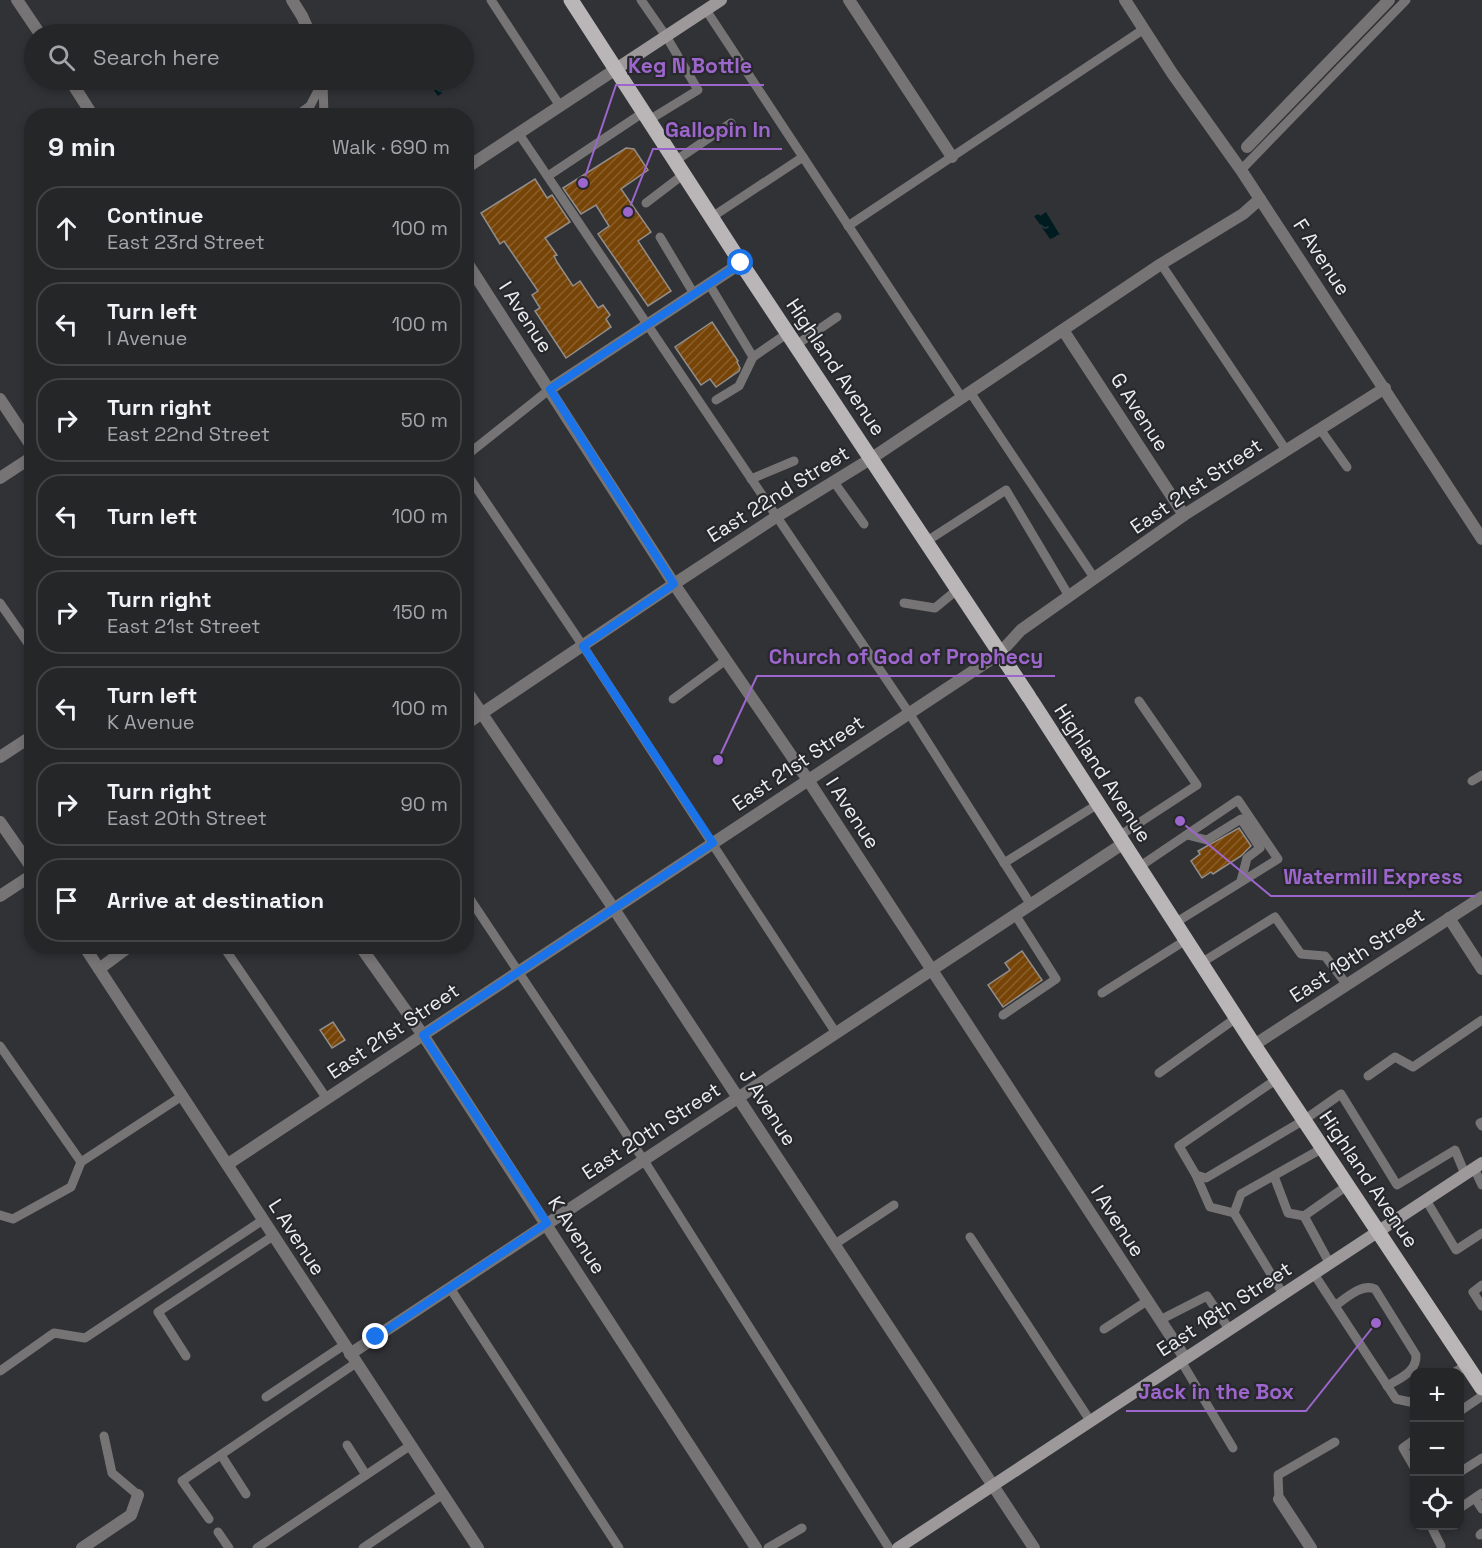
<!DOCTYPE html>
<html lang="en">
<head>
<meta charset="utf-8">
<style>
	body { margin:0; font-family:"Space Grotesk",sans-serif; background:#2d2e30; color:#f1f3f6 }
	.controls { position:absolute; right:18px; bottom:18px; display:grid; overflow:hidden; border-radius:12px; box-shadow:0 3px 9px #0003 }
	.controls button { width:54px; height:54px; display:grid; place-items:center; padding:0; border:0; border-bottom:2px solid #424345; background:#252628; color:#f1f3f6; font:30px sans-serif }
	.stop { position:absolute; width:18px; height:18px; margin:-14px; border:4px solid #1a73e8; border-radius:50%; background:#fff }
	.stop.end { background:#1a73e8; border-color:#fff; box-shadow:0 2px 6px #0008 }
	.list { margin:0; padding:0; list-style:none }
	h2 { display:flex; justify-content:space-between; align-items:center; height:78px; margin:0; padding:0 24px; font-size:26px }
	h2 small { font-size:20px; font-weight:400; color:#a3a5a8 }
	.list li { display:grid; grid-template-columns:39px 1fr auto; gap:18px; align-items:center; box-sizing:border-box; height:84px; margin:0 12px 12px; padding:0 12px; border:2px solid #424345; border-radius:24px }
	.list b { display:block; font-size:22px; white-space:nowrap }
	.list p { margin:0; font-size:20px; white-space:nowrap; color:#a3a5a8 }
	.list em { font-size:20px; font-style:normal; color:#a3a5a8 }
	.icon { flex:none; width:33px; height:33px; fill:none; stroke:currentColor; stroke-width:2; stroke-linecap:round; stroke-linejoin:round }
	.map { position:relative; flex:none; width:1482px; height:1548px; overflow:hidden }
	.search { position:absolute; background:#252628; box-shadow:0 3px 9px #0003; left:24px; top:24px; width:450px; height:66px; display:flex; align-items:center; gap:15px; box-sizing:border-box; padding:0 21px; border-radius:33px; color:#a3a5a8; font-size:22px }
	.panel { position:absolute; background:#252628; box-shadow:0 3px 9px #0003; left:24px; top:108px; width:450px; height:846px; border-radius:24px }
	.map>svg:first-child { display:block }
	.water { fill:url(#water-ripples) }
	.building { fill:url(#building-hatch); stroke:#928e8b; stroke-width:1.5 }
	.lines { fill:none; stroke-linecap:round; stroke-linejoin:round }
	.service { stroke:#777475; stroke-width:9 }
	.pedestrian { stroke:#777475; stroke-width:12 }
	.minor { stroke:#777475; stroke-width:12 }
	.tertiary { stroke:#777475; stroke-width:12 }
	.secondary { stroke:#9d999b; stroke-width:12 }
	.primary { stroke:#bab6b8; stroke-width:15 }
	.route { stroke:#1a73e8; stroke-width:8 }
	.labels { text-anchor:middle; stroke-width:4.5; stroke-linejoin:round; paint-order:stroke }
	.street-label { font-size:20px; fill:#ebecee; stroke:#27282c }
	.leader { fill:none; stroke:#9d66cd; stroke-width:2 }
	.callout-dot { fill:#9d66cd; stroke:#27282c; stroke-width:2 }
	.callout-label { font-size:21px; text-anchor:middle; font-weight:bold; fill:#9d66cd; stroke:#27282c; stroke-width:4.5; stroke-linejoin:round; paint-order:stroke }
</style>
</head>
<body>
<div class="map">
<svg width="1482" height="1548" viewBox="0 0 1482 1548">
	<defs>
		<pattern id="water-ripples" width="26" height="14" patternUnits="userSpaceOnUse" patternTransform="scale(1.5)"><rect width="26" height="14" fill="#001c21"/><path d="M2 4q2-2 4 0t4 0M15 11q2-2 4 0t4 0" fill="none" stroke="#253d42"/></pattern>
		<pattern id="building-hatch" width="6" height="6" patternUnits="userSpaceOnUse" patternTransform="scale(1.5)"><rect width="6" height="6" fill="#774407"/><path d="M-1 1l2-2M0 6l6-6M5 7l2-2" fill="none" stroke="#8a5f2b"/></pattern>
	</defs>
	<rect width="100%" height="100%" fill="#313236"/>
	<g class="water">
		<path d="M 440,80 L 451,80 L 453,83 L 441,91 L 442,93 L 438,96 L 431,86 Z"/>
		<path d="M 1046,212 L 1060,235 L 1050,239 L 1034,216 L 1039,214 L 1040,216 Z"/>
	</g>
	<g class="building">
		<path d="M 626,148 L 634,149 L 648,170 L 621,189 L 651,232 L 638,241 L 671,291 L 648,306 L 598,234 L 609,226 L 596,205 L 581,214 L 563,188 Z"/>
		<path d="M 535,179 L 547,198 L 552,195 L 570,222 L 545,238 L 557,255 L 554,256 L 557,262 L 573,286 L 580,281 L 598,308 L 603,305 L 610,315 L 606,319 L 611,327 L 566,358 L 535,311 L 540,308 L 532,295 L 538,291 L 504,241 L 500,244 L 481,213 Z"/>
		<path d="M 712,322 L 738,361 L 737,362 L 740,368 L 739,371 L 716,387 L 710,379 L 701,385 L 675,347 Z"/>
		<path d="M 1239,828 L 1251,846 L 1241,856 L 1213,874 L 1211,872 L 1202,878 L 1191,861 L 1200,854 L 1198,851 Z"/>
		<path d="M 1022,951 L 1042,980 L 1003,1007 L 988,985 L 1010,970 L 1005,963 Z"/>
		<path d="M 333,1022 L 345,1040 L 332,1048 L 320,1030 Z"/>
	</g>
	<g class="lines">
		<g class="service">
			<path d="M 491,0 L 560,106"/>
			<path d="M 641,0 L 666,36 L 698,90 L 649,120"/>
			<path d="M 706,10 L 962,398"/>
			<path d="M 323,84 L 324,116"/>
			<path d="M 296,116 L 310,106 L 323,81"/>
			<path d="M 519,134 L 909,713 L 1031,905"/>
			<path d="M 675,161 L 731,123"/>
			<path d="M 1241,170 L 1406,0"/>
			<path d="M 548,176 L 644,112"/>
			<path d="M 646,203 L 684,174"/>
			<path d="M 712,217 L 803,157"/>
			<path d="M 848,226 L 1144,29"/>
			<path d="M 660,237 L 694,294"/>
			<path d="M 1161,264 L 1286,450"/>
			<path d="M 709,284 L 753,357 L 739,386 L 716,400"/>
			<path d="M 796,345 L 837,317"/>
			<path d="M 753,357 L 788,333"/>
			<path d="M 550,389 L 467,455 L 469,477 L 583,646 L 836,1033"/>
			<path d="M 970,392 L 1095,579"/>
			<path d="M 1320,429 L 1347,467"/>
			<path d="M 751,479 L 794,461"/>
			<path d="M 834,482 L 864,524"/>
			<path d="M 927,541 L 1006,490 L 1069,596"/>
			<path d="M 0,603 L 32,649"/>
			<path d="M 904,603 L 935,608 L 958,589"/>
			<path d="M 673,699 L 726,660"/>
			<path d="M 1472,781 L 1482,775"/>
			<path d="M 1187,835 L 1207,840 L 1241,819 L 1260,848 L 1247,858 L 1241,881"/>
			<path d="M 1119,836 L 1197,785 L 1139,701"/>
			<path d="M 1004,863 L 1098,804"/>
			<path d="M 1139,867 L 1238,800 L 1278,859 L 1175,923"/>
			<path d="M 466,893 L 643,1159 L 889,1548"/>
			<path d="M 223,946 L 327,1099"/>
			<path d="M 1201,963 L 1275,917 L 1301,954 L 1325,956 L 1347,985"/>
			<path d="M 1102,993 L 1186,940"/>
			<path d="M 1003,1015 L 1056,979 L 1016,916"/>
			<path d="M 0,1046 L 81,1162 L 182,1096"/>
			<path d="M 1159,1073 L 1236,1018"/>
			<path d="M 1368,1076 L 1395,1057 L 1413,1067 L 1482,1020"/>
			<path d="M 1277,1079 L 1179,1146 L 1196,1175 L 1206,1178 L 1304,1120 L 1341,1094 L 1397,1185 L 1455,1150 L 1465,1174"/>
			<path d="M 1482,1122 L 1480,1123 L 1482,1126"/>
			<path d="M 1474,1168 L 1482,1185"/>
			<path d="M 1196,1175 L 1210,1207 L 1234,1213"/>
			<path d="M 1274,1176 L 1288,1213 L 1304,1216"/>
			<path d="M 1426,1200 L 1456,1250 L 1482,1233"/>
			<path d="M 0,1215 L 13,1219 L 71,1187 L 81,1162"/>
			<path d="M 970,1237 L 1091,1422"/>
			<path d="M 835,1244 L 894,1205"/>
			<path d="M 1330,1264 L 1304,1216 L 1348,1185"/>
			<path d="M 1314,1274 L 1396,1399 L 1410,1402 L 1414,1399"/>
			<path d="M 1482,1285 L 1473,1292 L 1482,1306"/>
			<path d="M 450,1288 L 619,1548"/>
			<path d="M 1283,1294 L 1234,1213 L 1241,1194 L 1323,1148"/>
			<path d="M 1335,1306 C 1346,1298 1362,1283 1375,1289 L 1416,1355 C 1417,1372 1400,1378 1387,1386"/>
			<path d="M 1160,1320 L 1207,1296 L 1229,1329"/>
			<path d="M 1104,1329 L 1147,1301"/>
			<path d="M 186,1356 L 158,1312 L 273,1236"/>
			<path d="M 1181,1361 L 1233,1448"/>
			<path d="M 0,1371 L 54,1333 L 85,1338 L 263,1220"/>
			<path d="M 1455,1372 L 1467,1365"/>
			<path d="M 266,1397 L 344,1345"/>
			<path d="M 1460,1411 L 1482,1396"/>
			<path d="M 104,1436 L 112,1473 L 138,1495"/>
			<path d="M 1414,1440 L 1403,1448 L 1414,1467"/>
			<path d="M 347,1445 L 366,1475"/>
			<path d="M 221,1455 L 246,1494"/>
			<path d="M 1460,1472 L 1482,1458"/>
			<path d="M 1475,1498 L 1482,1509"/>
			<path d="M 1279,1499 L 1278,1475 L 1335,1442"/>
			<path d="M 1460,1508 L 1482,1493"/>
			<path d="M 209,1519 L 182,1481 L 356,1363"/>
			<path d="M 1431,1526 L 1441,1546"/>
			<path d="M 218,1532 L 229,1548"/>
			<path d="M 1480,1535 L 1482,1533"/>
			<path d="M 257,1548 L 411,1445"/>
			<path d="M 363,1548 L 443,1494"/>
			<path d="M 768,1548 L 802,1528"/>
		</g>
		<path class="pedestrian" d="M 1247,147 L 1389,0"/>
		<g class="minor">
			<path d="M 17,0 L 40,34"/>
			<path d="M 292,0 L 302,16 L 310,34"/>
			<path d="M 849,0 L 952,157"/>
			<path d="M 1125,0 L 1172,73 L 1241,170 L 1482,539"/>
			<path d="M 70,80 L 93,116"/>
			<path d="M 322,80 L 323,81"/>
			<path d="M 466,261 L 674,584 L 808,780 L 1185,1358"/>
			<path d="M 1063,330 L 1184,515"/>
			<path d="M 550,389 L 741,263"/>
			<path d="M 0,399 L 32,447"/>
			<path d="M 466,690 L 614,909 L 1034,1548"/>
			<path d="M 466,724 L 674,584 L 776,517 L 872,458 L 1161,264 L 1243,214 L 1260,199"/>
			<path d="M 0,757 L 32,736"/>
			<path d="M 0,896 L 32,875"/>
			<path d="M 1449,918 L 1482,969"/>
			<path d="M 360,946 L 423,1035 L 756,1548"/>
			<path d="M 99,969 L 130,946"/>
			<path d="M 1254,1045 L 1482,897"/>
			<path d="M 228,1164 L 999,654 L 1021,630 L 1184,515 L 1385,388"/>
			<path d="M 350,1354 L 1124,843"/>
			<path d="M 1279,1499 L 1311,1548"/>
			<path d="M 82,1548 L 131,1515 L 138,1495"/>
		</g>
		<g class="tertiary">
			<path d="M 466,168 L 616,69"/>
			<path d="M 0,478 L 32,457"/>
			<path d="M 0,822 L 32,868"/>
			<path d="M 84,946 L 478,1548"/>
		</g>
		<g class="secondary">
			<path d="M 616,69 L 721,0"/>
			<path d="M 898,1548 L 1482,1163"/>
		</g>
		<g class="primary">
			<path d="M 571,0 L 741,263 L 1029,697"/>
			<path d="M 1031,700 L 1254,1045 L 1482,1388"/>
		</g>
	</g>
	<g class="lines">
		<path class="route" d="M 376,1337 L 547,1223 L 423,1035 L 713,843 L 583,646 L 674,584 L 550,389 L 741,263"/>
	</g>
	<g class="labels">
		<g class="street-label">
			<text transform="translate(1322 257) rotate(57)" y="7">F Avenue</text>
			<text transform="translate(526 317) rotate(57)" y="7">I Avenue</text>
			<text transform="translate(836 367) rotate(56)" y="7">Highland Avenue</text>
			<text transform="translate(1140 412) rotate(57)" y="7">G Avenue</text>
			<text transform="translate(1196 486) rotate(-34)" y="7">East 21st Street</text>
			<text transform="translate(778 494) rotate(-32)" y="7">East 22nd Street</text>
			<text transform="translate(798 763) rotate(-34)" y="7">East 21st Street</text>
			<text transform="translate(1103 773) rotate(57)" y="7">Highland Avenue</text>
			<text transform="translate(853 813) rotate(57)" y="7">I Avenue</text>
			<text transform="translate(1357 955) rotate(-33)" y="7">East 19th Street</text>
			<text transform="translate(393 1031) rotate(-34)" y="7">East 21st Street</text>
			<text transform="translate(768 1107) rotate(57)" y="7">J Avenue</text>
			<text transform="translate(651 1131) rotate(-33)" y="7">East 20th Street</text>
			<text transform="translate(1369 1179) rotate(56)" y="7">Highland Avenue</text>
			<text transform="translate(1118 1221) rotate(57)" y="7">I Avenue</text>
			<text transform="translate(577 1235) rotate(57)" y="7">K Avenue</text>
			<text transform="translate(297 1237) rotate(57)" y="7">L Avenue</text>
			<text transform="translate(1224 1309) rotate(-33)" y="7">East 18th Street</text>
		</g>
	</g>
	<path class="leader" d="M583 183L616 85H764M628 212L653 149H782M718 760L757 676H1055M1180 821L1271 896H1475M1376 1323L1306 1411H1126"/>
	<g class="callout-dot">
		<circle cx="583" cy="183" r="6"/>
		<circle cx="628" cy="212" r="6"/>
		<circle cx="718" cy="760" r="6"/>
		<circle cx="1180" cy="821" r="6"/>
		<circle cx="1376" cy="1323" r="6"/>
	</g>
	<g class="callout-label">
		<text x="690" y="73">Keg N Bottle</text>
		<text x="718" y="137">Gallopin In</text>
		<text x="906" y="664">Church of God of Prophecy</text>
		<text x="1373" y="884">Watermill Express</text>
		<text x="1216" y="1399">Jack in the Box</text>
	</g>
</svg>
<div class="controls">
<button>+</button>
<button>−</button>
<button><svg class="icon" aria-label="locate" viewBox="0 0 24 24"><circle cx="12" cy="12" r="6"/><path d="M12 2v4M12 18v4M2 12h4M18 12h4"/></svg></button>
</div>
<div class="stop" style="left:741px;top:263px"></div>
<div class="stop end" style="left:376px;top:1337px"></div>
<div class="search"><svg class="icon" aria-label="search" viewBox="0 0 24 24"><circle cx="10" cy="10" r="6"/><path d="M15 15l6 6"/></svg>Search here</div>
<section class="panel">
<h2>9 min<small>Walk · 690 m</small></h2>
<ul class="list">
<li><svg class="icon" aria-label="ahead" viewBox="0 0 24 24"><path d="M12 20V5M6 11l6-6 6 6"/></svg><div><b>Continue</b><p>East 23rd Street</p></div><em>100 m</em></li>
<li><svg class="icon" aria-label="left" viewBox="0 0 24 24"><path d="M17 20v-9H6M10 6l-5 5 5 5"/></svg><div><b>Turn left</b><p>I Avenue</p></div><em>100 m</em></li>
<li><svg class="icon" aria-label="right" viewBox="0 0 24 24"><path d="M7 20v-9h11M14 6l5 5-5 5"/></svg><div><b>Turn right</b><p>East 22nd Street</p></div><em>50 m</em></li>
<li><svg class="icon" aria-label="left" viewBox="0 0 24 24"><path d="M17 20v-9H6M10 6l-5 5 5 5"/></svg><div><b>Turn left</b></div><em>100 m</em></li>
<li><svg class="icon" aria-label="right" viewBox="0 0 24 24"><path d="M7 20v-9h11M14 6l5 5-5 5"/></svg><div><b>Turn right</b><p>East 21st Street</p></div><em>150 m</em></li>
<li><svg class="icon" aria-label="left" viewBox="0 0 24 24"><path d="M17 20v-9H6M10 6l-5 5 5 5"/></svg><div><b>Turn left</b><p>K Avenue</p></div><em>100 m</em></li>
<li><svg class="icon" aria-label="right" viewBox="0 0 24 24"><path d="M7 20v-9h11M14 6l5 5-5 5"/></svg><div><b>Turn right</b><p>East 20th Street</p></div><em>90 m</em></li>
<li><svg class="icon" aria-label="arrive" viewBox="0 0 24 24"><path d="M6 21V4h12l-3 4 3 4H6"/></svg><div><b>Arrive at destination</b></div></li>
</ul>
</section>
</div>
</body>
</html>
